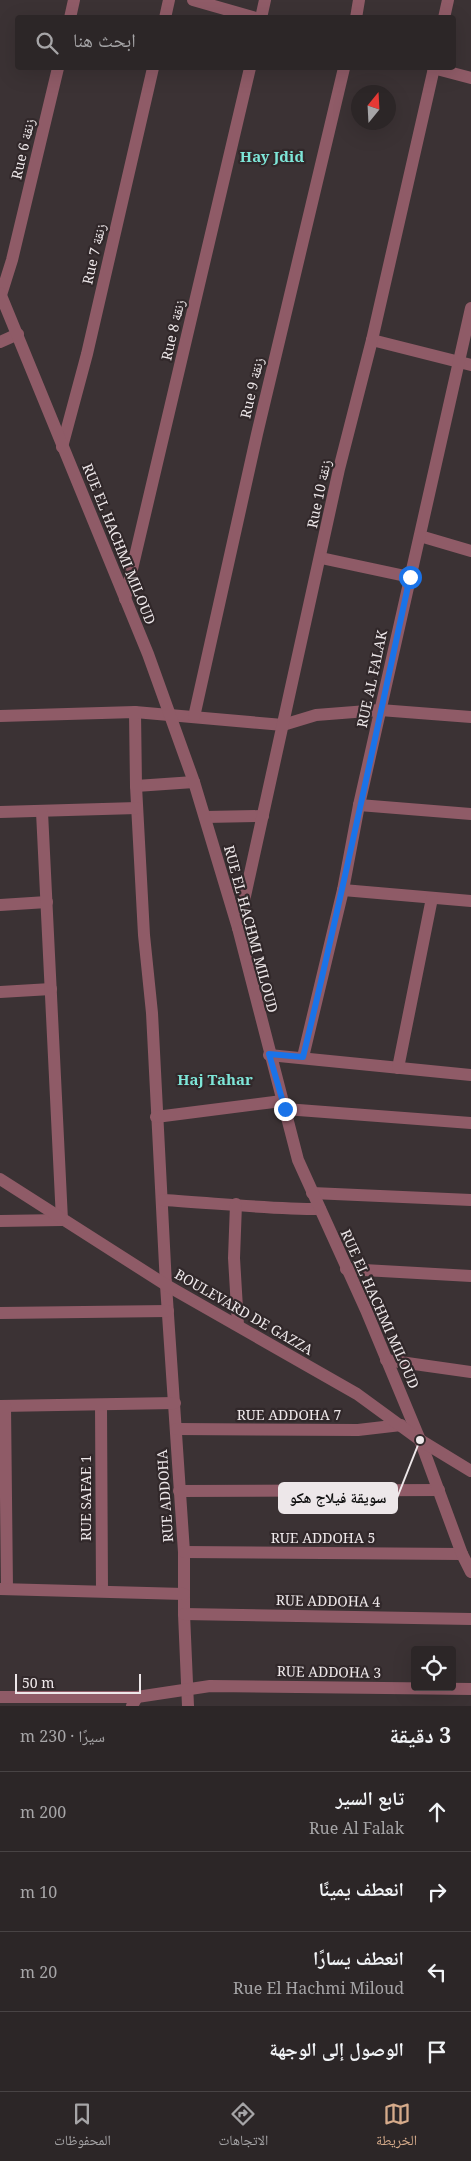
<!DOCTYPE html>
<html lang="ar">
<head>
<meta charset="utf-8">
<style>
	body { margin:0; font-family:"Noto Serif","Noto Naskh Arabic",serif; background:#383233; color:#f1f3f6; direction:rtl }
	.controls { position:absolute; right:15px; bottom:15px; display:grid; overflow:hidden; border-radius:5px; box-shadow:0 5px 20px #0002 }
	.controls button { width:45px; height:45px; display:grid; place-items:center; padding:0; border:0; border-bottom:1px solid #484344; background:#2c2627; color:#f1f3f6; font:25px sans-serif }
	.compass { position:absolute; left:351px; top:85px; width:45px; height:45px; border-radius:50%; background:#2c2627; box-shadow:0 5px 20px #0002; rotate:18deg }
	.scale { position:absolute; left:15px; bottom:12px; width:126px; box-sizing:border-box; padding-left:5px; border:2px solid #ede7e9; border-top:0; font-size:14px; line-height:18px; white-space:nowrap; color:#ede7e9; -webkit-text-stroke:4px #31282a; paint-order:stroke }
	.stop { position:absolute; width:15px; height:15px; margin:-11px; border:4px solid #1a73e8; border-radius:50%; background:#fff }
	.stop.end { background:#1a73e8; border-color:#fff; box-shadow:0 1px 5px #0008 }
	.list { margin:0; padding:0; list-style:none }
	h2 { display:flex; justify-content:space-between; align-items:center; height:65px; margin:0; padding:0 20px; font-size:21px }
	h2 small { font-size:16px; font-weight:400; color:#a6a5a7 }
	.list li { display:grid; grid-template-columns:32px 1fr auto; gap:15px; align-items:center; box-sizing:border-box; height:80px; padding:0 20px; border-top:1px solid #484344 }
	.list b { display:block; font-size:19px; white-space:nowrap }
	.list p { margin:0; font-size:16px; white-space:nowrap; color:#a6a5a7 }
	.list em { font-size:16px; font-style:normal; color:#a6a5a7 }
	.icon { flex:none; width:28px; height:28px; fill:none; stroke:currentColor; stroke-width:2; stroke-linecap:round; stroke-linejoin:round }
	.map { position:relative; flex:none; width:471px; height:1706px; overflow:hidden; direction:ltr }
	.search { position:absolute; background:#2c2627; box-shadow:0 5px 20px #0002; left:15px; right:15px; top:15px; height:55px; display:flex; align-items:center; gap:12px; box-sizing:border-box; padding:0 18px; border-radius:5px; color:#a6a5a7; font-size:19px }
	.sheet { height:385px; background:#2c2627 }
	nav { display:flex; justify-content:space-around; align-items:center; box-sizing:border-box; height:70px; border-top:1px solid #484344; background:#2c2627; font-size:14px; color:#a6a5a7 }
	nav a { display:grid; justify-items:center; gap:2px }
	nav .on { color:#d6ab8b }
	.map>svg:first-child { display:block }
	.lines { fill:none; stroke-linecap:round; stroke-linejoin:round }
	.pedestrian { stroke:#8f5b67; stroke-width:12 }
	.minor { stroke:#8f5b67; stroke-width:12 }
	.tertiary { stroke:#8f5b67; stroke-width:12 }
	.route { stroke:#1a73e8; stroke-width:6 }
	.labels { text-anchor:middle; stroke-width:4.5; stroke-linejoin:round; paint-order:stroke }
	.street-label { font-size:14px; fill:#ede7e9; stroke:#31282a }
	.neighbourhood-label { font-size:15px; font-weight:bold; fill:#7ee6d8; stroke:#31282a }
	.leader { fill:none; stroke:#ede7e9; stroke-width:2 }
	.callout-dot { fill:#ede7e9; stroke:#31282a; stroke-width:2 }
	.callout { fill:#ede7e9; stroke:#ede7e9; stroke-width:2 }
	.callout-label { font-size:15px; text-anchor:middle; font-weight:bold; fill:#111 }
</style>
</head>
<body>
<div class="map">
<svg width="471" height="1706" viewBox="0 0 471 1706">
	<rect width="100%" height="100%" fill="#3b3234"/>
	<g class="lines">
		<path class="pedestrian" d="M 136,786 L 194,782"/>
		<g class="minor">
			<path d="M 193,0 L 256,18"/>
			<path d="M 70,18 L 74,0"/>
			<path d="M 165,18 L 169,0"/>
			<path d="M 261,18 L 265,0"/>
			<path d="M 356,18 L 359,0"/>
			<path d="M 444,18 L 448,0"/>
			<path d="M 433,68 L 471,78"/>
			<path d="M 1,295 L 12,260 L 58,68"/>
			<path d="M 372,340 L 471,365"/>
			<path d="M 0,342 L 18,334"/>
			<path d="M 62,447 L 87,354 L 153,68"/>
			<path d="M 420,536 L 471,551"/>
			<path d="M 321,558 L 410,577"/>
			<path d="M 125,599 L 250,68"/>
			<path d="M 135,712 L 136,786 L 144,935 L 152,1013 L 166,1285 L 184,1552 L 184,1614 L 188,1706"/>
			<path d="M 0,716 L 135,712 L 283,725 L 316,715 L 380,710 L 471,717"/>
			<path d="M 194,717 L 257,434 L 344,68"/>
			<path d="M 359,805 L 471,814"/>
			<path d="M 0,812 L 137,808"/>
			<path d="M 205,817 L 263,816"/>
			<path d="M 343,890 L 471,901"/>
			<path d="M 0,905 L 47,902"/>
			<path d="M 238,928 L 339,469 L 372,340 L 434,68"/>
			<path d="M 0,992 L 51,989"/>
			<path d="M 269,1055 L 471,1075"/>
			<path d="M 303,1057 L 343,890 L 359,805 L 471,308"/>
			<path d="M 398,1068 L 432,898"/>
			<path d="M 285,1109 L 471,1123"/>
			<path d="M 156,1117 L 282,1101"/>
			<path d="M 312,1193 L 471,1200"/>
			<path d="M 163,1200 C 215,1203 267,1209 320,1209"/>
			<path d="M 236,1204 L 234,1258 L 238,1325"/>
			<path d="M 0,1221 L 62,1220 L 42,812"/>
			<path d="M 346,1269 L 471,1276"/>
			<path d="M 0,1313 L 168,1311"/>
			<path d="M 386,1360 L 471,1372"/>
			<path d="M 101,1405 L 102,1591"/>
			<path d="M 0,1406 L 175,1403"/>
			<path d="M 5,1406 L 7,1589"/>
			<path d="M 176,1429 L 358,1430 L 401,1425"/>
			<path d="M 179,1491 L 439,1490"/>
			<path d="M 184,1552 L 462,1554"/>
			<path d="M 0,1589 L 184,1594"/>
			<path d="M 184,1614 L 471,1619"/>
			<path d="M 132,1706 L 137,1697"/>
		</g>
		<g class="tertiary">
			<path d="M 0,293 L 148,654 L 194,782 L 238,928 L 298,1160 L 366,1310 L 420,1440 L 462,1554 L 471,1572"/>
			<path d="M 0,1179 L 166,1285 L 357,1394 L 420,1440 L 471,1471"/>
			<path d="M 0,1697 L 137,1697 L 210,1686 L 471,1689"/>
		</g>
	</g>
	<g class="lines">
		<path class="route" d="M 285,1109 L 269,1054 L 303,1057 C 342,898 375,737 410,577"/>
	</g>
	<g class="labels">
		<g class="street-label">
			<text transform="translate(23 149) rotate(-77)" y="5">Rue 6 زنقة</text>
			<text transform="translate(94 254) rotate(-77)" y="5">Rue 7 زنقة</text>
			<text transform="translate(173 330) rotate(-77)" y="5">Rue 8 زنقة</text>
			<text transform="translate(252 388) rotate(-77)" y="5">Rue 9 زنقة</text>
			<text transform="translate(319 494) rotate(-78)" y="5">Rue 10 زنقة</text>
			<text transform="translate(119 544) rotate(68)" y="5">RUE EL HACHMI MILOUD</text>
			<text transform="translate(372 679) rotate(-78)" y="5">RUE AL FALAK</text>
			<text transform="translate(251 929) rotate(75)" y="5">RUE EL HACHMI MILOUD</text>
			<text transform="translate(380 1309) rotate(66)" y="5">RUE EL HACHMI MILOUD</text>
			<text transform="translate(244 1312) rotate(30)" y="5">BOULEVARD DE GAZZA</text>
			<text x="289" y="1420">RUE ADDOHA 7</text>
			<text transform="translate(165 1496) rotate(-94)" y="5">RUE ADDOHA</text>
			<text transform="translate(86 1498) rotate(-90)" y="5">RUE SAFAE 1</text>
			<text x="323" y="1543">RUE ADDOHA 5</text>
			<text transform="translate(328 1601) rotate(1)" y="5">RUE ADDOHA 4</text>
			<text transform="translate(329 1672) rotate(1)" y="5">RUE ADDOHA 3</text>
		</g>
		<g class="neighbourhood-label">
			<text x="272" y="162">Hay Jdid</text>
			<text x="215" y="1085">Haj Tahar</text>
		</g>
	</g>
	<path class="leader" d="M420 1440L397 1498"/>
	<circle class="callout-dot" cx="420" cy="1440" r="5"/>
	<rect class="callout" x="279" y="1483" width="118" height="30" rx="5"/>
	<g class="callout-label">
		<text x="338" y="1503">سويقة فيلاج هكو</text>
	</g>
</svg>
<div class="controls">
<button><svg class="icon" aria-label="locate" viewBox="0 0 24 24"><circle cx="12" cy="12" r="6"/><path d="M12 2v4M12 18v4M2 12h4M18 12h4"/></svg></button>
</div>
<svg class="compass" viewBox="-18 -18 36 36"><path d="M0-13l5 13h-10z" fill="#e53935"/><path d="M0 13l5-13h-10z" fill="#a6a5a7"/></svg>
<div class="scale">50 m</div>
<div class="stop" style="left:410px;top:577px"></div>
<div class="stop end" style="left:285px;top:1109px"></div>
<div class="search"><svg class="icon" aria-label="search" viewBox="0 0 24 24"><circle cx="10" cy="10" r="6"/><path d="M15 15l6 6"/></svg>ابحث هنا</div>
</div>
<section class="sheet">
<h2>3 دقيقة<small>سيرًا · 230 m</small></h2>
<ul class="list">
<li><svg class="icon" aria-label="ahead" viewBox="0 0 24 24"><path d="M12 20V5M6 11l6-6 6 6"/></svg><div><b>تابع السير</b><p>Rue Al Falak</p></div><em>200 m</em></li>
<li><svg class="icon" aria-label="right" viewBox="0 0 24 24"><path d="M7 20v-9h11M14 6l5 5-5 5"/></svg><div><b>انعطف يمينًا</b></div><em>10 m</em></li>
<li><svg class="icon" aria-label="left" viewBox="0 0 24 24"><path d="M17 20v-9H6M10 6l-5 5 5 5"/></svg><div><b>انعطف يسارًا</b><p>Rue El Hachmi Miloud</p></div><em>20 m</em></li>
<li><svg class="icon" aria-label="arrive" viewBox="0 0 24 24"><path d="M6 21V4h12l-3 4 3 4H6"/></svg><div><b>الوصول إلى الوجهة</b></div></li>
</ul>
</section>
<nav>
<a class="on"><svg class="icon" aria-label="map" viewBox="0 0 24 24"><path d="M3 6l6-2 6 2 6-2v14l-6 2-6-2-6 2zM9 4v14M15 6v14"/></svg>الخريطة</a>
<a><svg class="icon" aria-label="directions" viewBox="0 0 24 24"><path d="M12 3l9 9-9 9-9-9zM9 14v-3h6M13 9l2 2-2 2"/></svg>الاتجاهات</a>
<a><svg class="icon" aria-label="saved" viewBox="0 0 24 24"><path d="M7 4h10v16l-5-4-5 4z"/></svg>المحفوظات</a>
</nav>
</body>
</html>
